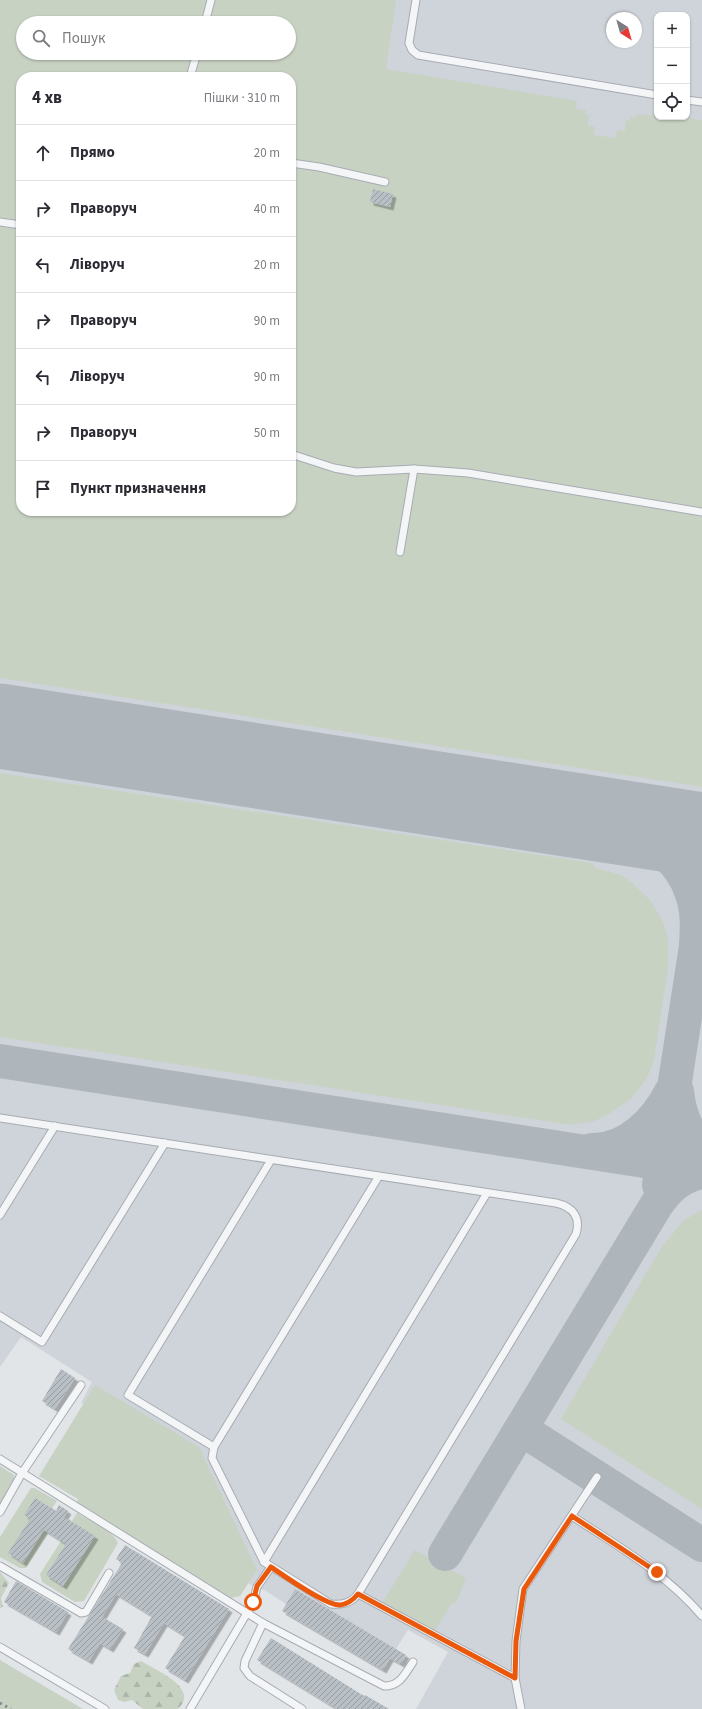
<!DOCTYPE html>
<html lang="uk">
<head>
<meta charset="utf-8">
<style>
	body { margin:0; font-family:"Source Sans 3",sans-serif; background:#f7f7f7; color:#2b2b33 }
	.controls { position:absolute; right:12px; top:12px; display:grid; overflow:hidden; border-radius:8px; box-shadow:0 1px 3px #0004 }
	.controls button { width:36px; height:36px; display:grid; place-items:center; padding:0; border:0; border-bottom:1px solid #e1e1e2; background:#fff; color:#2b2b33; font:20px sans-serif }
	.compass { position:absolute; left:606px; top:12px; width:36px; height:36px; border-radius:50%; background:#fff; box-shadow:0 1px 3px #0004; rotate:143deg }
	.stop { position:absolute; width:12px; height:12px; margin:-9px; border:3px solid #ea580c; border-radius:50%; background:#fff }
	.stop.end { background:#ea580c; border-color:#fff; box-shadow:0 1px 4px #0008 }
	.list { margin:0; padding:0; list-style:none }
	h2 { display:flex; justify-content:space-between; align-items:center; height:52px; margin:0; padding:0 16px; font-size:17px }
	h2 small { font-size:13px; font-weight:400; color:#7c7c81 }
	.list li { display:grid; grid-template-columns:26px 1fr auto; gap:12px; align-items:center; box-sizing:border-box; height:56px; padding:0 16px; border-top:1px solid #e1e1e2 }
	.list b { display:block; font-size:15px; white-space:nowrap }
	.list em { font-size:13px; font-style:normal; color:#7c7c81 }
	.icon { flex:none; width:22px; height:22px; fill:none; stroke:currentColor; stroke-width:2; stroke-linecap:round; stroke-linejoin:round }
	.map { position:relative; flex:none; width:702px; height:1709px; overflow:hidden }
	.search { position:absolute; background:#fff; box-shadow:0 1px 3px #0004; left:16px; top:16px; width:280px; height:44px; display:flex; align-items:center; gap:10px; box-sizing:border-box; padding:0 14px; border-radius:22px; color:#7c7c81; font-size:15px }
	.panel { position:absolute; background:#fff; box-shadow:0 1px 3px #0004; left:16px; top:72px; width:280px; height:444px; border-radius:16px }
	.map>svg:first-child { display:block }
	.built { fill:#cfd4da; fill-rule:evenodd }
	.green { fill:#c8d2c3; fill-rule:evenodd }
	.forest { fill:url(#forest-firs) }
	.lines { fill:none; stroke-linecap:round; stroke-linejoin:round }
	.taxiway { stroke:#aeb6bc; stroke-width:34 }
	.runway { stroke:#aeb6bc; stroke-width:85 }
	.building { fill:url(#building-hatch); filter:url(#shadow) }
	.service-casing { stroke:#a7acb2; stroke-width:9 }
	.service { stroke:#f3f5f7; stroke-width:7 }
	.rail { stroke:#7b8691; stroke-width:3; stroke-dasharray:2 4; stroke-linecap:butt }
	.route { stroke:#ea580c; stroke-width:5 }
</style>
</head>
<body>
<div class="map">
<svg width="702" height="1709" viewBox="0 0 702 1709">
	<defs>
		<pattern id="forest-firs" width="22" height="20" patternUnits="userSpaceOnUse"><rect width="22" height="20" fill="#c8d2c3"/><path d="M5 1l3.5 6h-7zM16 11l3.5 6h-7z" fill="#acb5a9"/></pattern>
		<pattern id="building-hatch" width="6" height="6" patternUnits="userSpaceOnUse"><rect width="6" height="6" fill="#b8bfc5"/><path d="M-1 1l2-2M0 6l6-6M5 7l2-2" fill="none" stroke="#969ca1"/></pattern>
		<filter id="shadow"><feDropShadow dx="3.5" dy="3.5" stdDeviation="0" flood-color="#0004"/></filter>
	</defs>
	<rect width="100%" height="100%" fill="#e1e5e8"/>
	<path class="built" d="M 0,0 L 702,0 L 702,1709 L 416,1709 L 448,1652 L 408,1630 L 396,1649 L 295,1589 L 286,1604 L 266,1591 L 249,1584 L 197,1473 L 81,1403 L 92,1382 L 21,1337 L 0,1367 ZM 657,15 L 687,15 L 687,117 L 657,117 ZM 612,18 L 636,18 L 636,42 L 612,42 ZM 23,23 L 289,23 L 289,53 L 23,53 ZM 21,77 L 291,77 L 291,511 L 21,511 Z"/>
	<g class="green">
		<path d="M 0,0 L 396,0 L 386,69 L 577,101 L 576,109 L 586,110 L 585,114 L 589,115 L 588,126 L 595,127 L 594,135 L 616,138 L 617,130 L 625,131 L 626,120 L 630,121 L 630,117 L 636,118 L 637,114 L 652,116 L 653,112 L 657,113 L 657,117 L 682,117 L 702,120 L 702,787 L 0,678 ZM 23,23 L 289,23 L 289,53 L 23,53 ZM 21,77 L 291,77 L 291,511 L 21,511 Z"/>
		<path d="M 0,773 L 592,863 L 596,868 L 621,875 L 631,882 L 651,901 L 663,922 L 668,938 L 668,968 L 654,1061 L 647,1078 L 632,1098 L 609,1114 L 595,1121 L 570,1125 L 0,1037 Z"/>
		<path d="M 702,1210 L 702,1509 L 561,1419 L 661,1248 L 684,1220 Z"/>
		<path d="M 95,1385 L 199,1447 L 257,1570 L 240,1596 L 231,1598 L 77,1502 L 78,1499 L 39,1476 Z"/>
		<path d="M 0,1466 L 14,1475 L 14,1484 L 0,1504 Z"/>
		<path d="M 31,1488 L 35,1488 L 57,1501 L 52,1508 L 72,1521 L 77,1513 C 88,1520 115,1532 118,1543 L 84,1601 L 75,1602 L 42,1582 L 40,1574 L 61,1541 L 49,1533 L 26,1568 L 20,1568 L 0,1557 L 0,1537 Z"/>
		<path d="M 415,1550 L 466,1578 L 456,1603 L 451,1604 L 434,1632 L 382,1603 Z"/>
		<path d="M 0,1660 L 83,1709 L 0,1709 Z"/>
	</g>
	<g class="forest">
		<path d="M 0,1572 L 9,1583 L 1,1598 L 3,1607 L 0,1608 Z"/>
		<path d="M 141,1661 C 155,1670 201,1688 178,1709 L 143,1709 L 132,1700 L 124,1702 L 118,1700 L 114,1690 L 121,1676 L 130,1673 L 134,1664 Z"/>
	</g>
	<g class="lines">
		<g class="taxiway">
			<path d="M 612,821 C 645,829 682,861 692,894 C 698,911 697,928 696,946"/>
			<path d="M 0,1061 L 702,1170"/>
			<path d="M 677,1091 C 679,1114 687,1133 702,1150"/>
			<path d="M 592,1150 C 628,1151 656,1121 671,1092"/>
			<path d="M 659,1185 L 696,946 L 702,925"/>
			<path d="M 521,1429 L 702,1545"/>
			<path d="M 445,1554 L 657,1204 C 669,1187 681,1176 702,1172"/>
		</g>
		<path class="runway" d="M 0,726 L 702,835"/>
	</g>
	<g class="building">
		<path d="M 373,189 L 393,194 L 390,207 L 370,202 Z"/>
		<path d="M 61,1369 L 75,1378 L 55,1409 L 42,1401 Z"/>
		<path d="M 35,1498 L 56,1511 L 59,1505 L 68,1511 L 64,1517 L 95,1536 L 63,1586 L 46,1575 L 66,1544 L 44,1530 L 23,1563 L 8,1553 L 30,1519 L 24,1515 Z"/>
		<path d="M 125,1545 L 229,1609 L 185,1680 L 165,1668 L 185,1636 L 164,1623 L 145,1654 L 134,1648 L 152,1616 L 116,1594 L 102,1617 L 123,1629 L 110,1649 L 100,1643 L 89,1661 L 68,1649 L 122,1563 L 116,1559 Z"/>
		<path d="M 16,1581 L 68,1612 L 56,1632 L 4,1602 Z"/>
		<path d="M 295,1589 L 406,1655 L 401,1664 L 390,1658 L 383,1670 L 282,1611 Z"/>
		<path d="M 271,1638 L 364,1696 L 365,1695 L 389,1709 L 337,1709 L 257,1660 Z"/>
	</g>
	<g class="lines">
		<defs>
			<g id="service">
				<path d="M 416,0 L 409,43 L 412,50 L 418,55 L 657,95"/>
				<path d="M 205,23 L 211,0"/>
				<path d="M 190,77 L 197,53"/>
				<path d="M 687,100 L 702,102"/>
				<path d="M 291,163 L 319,167 L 385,182"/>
				<path d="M 0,222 L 21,225"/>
				<path d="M 291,454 L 334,468 L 356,472 L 414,469 L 468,473 L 702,512"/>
				<path d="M 400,552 L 414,469"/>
				<path d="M 0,1118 L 556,1203 C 573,1207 581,1217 576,1234 L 358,1594 C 351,1603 343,1605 331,1604 L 264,1562 L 212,1458 L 214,1447 L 379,1176"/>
				<path d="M 0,1215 L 55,1126"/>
				<path d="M 0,1316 L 42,1342 L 165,1143"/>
				<path d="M 214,1447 L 128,1395 L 271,1160"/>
				<path d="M 0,1459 L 263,1623 L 384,1686 C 400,1686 405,1674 413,1662"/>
				<path d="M 0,1512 L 22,1473 L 81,1385"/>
				<path d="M 572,1516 C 617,1546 666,1573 702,1616"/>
				<path d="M 264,1562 L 487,1193"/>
				<path d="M 0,1566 L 81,1613 L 86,1612 L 109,1573"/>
				<path d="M 358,1594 L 515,1678"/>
				<path d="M 263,1623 L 245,1661 L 244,1668 L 250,1676 L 302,1709"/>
				<path d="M 0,1647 L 105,1709"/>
				<path d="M 190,1709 L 247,1613 L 253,1602 L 257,1587 L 271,1567"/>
				<path d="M 521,1709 L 515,1678 L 516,1641 L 523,1589 L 597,1477"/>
			</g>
		</defs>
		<use href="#service" class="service-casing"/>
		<use href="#service" class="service"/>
		<path class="rail" d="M 0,1703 L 11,1709"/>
	</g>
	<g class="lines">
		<path class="route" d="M 253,1602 L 257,1586 L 271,1567 C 284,1576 327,1606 340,1605 C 348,1604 353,1600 358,1594 L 515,1678 L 516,1641 L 524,1589 L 572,1516 L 657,1572"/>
	</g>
</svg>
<div class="controls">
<button>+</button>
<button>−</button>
<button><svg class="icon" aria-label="locate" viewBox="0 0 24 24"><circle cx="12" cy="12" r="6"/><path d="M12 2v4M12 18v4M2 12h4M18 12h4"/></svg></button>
</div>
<svg class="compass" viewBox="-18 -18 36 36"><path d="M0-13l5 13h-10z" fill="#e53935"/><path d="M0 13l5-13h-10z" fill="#7c7c81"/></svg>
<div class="stop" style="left:253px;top:1602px"></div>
<div class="stop end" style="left:657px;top:1572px"></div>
<div class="search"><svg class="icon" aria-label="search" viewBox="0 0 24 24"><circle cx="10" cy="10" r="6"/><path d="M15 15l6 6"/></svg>Пошук</div>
<section class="panel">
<h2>4 хв<small>Пішки · 310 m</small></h2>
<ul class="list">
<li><svg class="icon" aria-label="ahead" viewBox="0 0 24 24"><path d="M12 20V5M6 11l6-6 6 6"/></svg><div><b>Прямо</b></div><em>20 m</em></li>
<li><svg class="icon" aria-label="right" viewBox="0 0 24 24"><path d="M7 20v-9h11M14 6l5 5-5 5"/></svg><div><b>Праворуч</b></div><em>40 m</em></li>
<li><svg class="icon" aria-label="left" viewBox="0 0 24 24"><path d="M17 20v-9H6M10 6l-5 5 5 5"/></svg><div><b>Ліворуч</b></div><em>20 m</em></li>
<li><svg class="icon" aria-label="right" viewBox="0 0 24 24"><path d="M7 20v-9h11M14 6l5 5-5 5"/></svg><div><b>Праворуч</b></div><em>90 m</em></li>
<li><svg class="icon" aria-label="left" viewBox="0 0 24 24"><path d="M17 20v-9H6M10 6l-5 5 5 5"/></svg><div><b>Ліворуч</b></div><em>90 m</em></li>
<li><svg class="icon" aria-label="right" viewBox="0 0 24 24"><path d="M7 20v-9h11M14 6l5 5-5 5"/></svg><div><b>Праворуч</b></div><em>50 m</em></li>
<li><svg class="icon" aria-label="arrive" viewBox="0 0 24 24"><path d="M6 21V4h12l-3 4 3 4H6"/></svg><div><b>Пункт призначення</b></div></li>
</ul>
</section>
</div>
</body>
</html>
